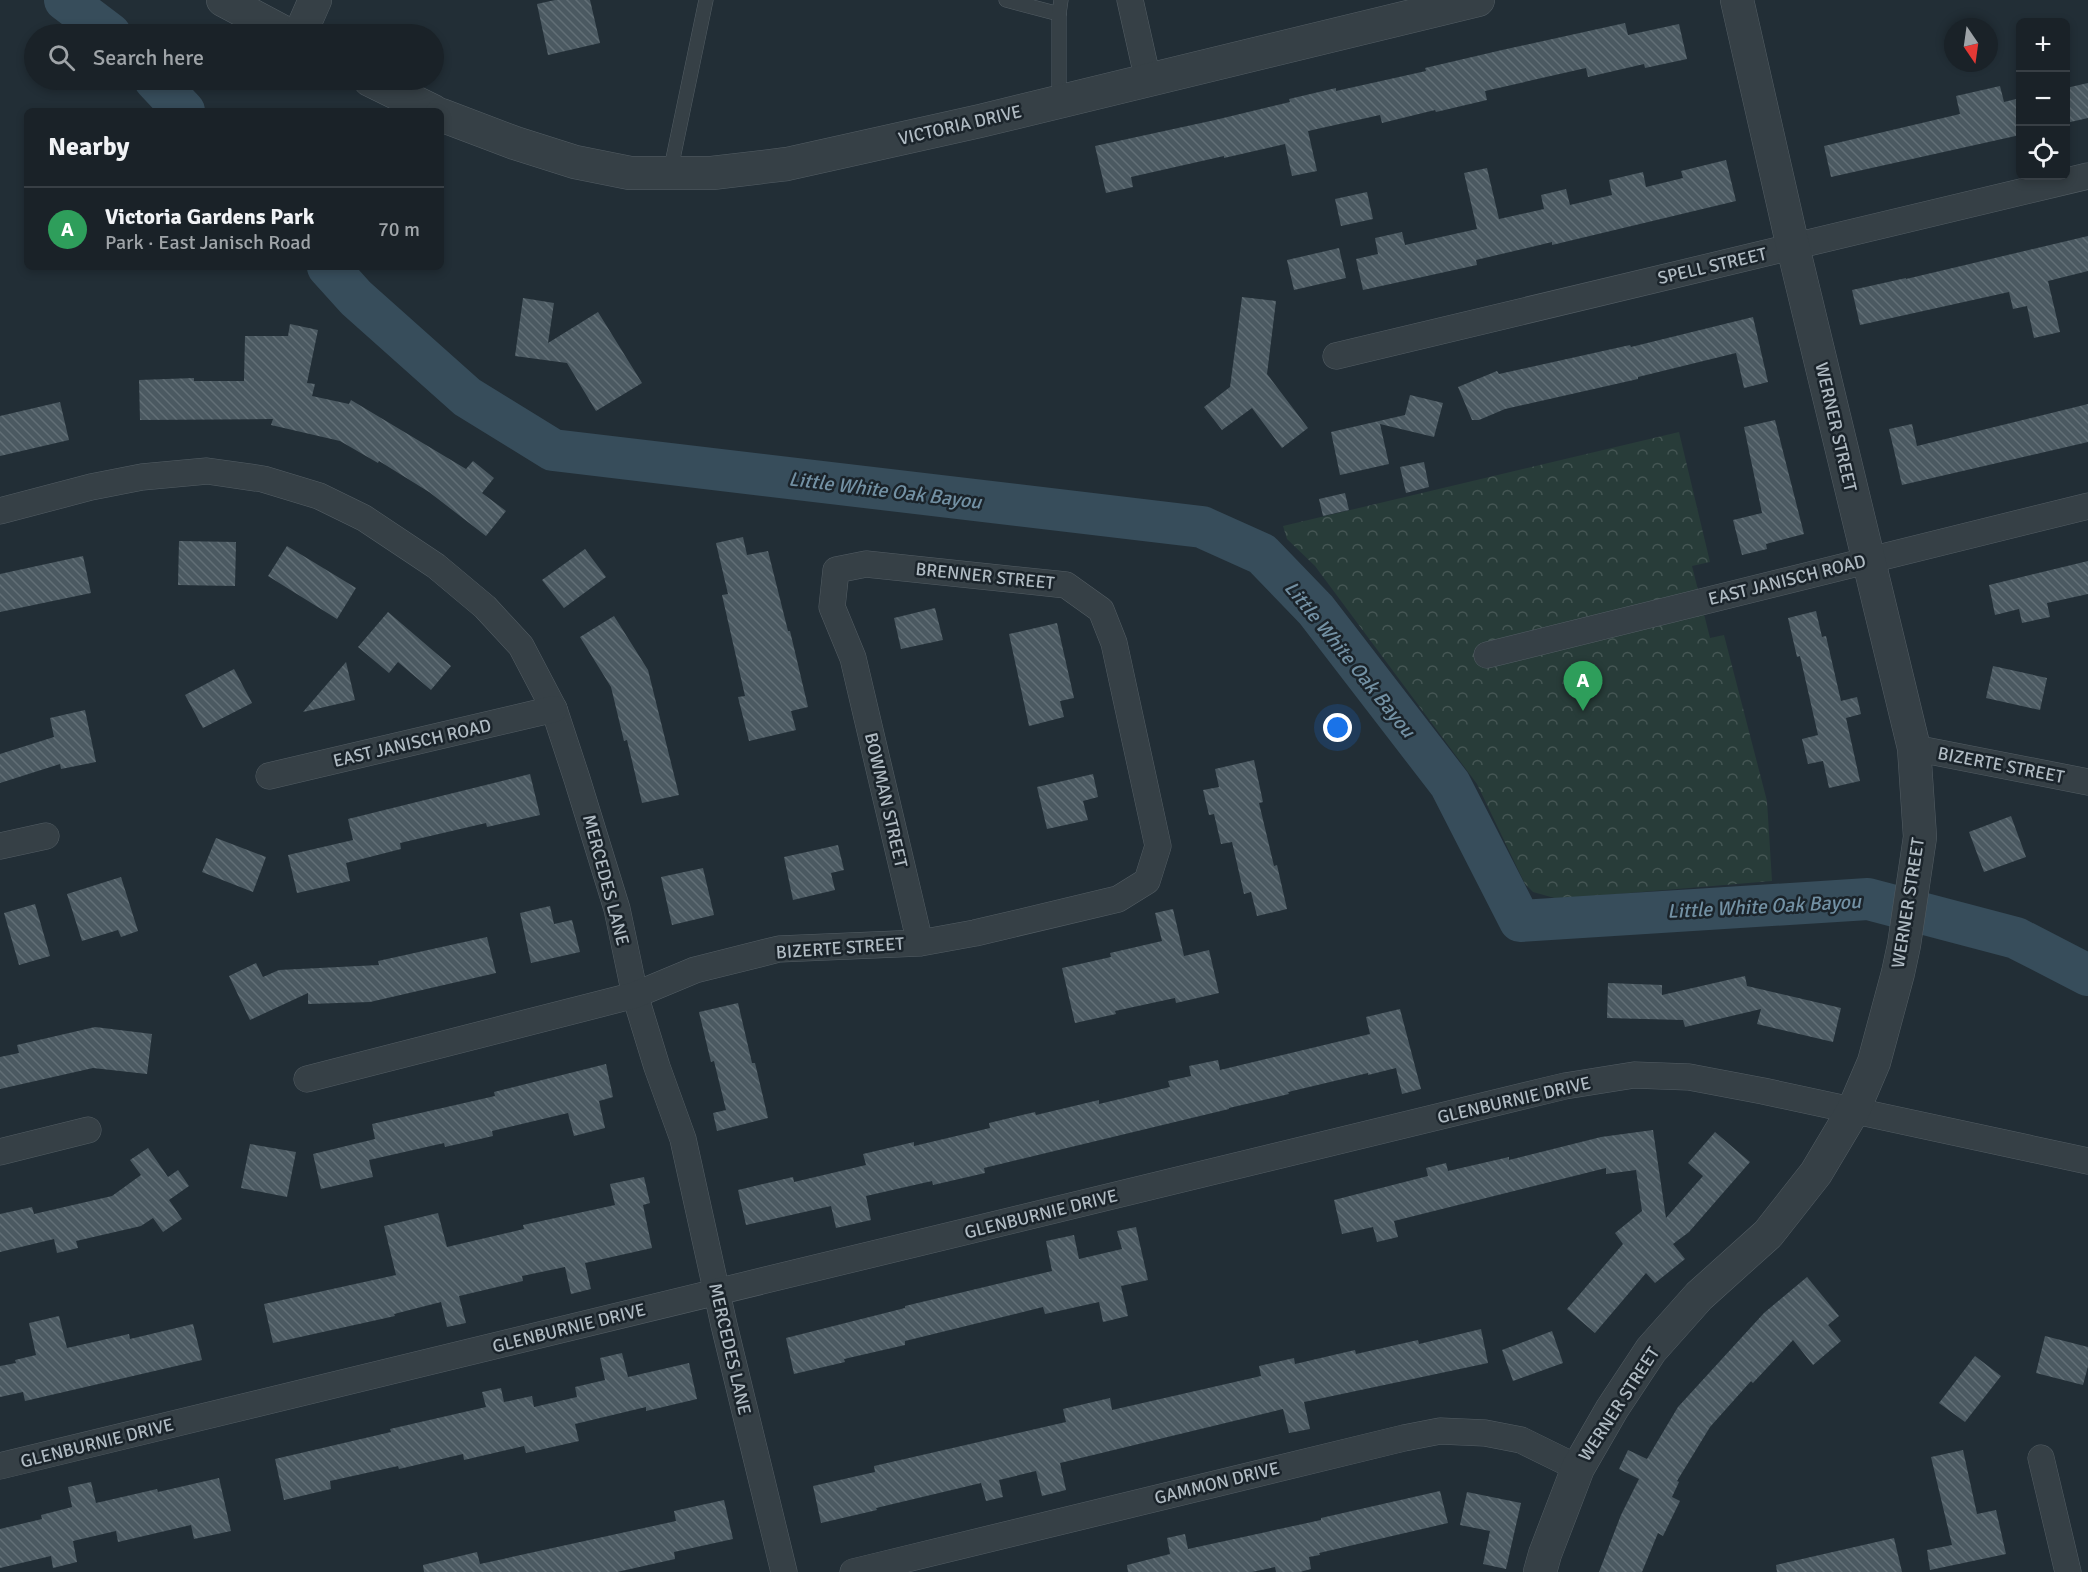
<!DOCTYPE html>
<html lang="en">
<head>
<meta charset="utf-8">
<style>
	body { margin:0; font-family:Signika,sans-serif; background:#272f34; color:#f1f3f6 }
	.controls { position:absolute; right:18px; top:18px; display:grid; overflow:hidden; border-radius:9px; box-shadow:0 3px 9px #0003 }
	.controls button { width:54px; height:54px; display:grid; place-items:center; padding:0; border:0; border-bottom:2px solid #383f45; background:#1a2228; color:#f1f3f6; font:30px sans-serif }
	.compass { position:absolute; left:1944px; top:18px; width:54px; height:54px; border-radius:50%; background:#1a2228; box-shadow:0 3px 9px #0003; rotate:167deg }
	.you { position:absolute; left:1338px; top:728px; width:21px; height:21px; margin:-15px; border:4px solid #fff; border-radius:50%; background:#1a73e8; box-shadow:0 0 0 9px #1a73e833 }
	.badge { display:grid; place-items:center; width:39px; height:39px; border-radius:50%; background:#8bc3ed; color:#fff; font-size:20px; font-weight:700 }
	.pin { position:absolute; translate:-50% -50px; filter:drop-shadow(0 2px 3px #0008) }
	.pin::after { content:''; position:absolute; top:32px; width:21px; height:18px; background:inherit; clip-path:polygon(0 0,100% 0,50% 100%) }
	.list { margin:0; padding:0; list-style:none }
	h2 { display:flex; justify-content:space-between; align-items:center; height:78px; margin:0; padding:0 24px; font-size:26px }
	h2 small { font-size:20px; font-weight:400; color:#9fa4a8 }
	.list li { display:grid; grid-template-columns:39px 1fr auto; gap:18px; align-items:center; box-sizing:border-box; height:84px; padding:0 24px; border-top:2px solid #383f45 }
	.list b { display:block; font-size:22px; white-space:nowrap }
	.list p { margin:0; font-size:20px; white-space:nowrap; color:#9fa4a8 }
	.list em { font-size:20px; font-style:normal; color:#9fa4a8 }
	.icon { flex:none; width:33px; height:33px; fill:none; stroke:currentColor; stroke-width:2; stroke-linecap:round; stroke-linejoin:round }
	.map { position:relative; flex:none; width:2088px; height:1572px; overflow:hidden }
	.search { position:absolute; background:#1a2228; box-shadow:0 3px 9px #0003; left:24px; top:24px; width:420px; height:66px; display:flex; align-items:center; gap:15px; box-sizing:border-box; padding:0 21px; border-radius:33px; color:#9fa4a8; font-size:22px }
	.panel { position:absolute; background:#1a2228; box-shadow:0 3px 9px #0003; left:24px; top:108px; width:420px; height:162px; border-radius:9px }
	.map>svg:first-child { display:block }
	.forest { fill:url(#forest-crowns) }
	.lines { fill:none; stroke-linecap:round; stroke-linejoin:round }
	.river { stroke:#374d5b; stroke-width:42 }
	.building { fill:url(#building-back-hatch) }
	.service-casing { stroke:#535d64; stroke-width:15 }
	.minor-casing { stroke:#535d64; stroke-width:27 }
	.tertiary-casing { stroke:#535d64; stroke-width:34 }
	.service { stroke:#364046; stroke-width:14 }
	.minor { stroke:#364046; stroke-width:26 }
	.tertiary { stroke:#364046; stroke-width:33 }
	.labels { text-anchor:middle; stroke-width:5; stroke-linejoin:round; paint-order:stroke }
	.street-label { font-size:18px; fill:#b0bbc3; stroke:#1b242b }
	.water-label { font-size:20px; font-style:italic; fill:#7391a4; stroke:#1b242b }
</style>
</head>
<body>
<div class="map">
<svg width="2088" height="1572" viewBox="0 0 2088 1572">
	<defs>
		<pattern id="forest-crowns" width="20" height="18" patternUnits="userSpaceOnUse" patternTransform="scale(1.5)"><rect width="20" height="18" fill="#283c39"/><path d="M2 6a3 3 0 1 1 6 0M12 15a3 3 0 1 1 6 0" fill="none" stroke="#455654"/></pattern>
		<pattern id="building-back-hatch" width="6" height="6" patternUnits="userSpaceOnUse" patternTransform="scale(1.5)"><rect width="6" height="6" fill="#4b5961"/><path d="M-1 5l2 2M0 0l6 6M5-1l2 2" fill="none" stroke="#626f76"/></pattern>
	</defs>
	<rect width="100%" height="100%" fill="#222e36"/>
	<path class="forest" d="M 1679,432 L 1710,562 L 1692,566 L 1710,638 L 1724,635 L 1767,801 L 1772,881 L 1558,899 L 1533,892 L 1525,884 L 1477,784 L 1315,566 L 1287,539 L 1283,526 Z"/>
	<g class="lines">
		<g class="river">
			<path d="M 65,0 L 110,34"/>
			<path d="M 155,80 L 184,111"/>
			<path d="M 328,267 L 356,298 L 467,397 L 553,450 L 1202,527 L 1262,554 L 1316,610 L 1450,784 L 1520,921 L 1868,899 L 2016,938 L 2088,975"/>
		</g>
	</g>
	<g class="building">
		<path d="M 555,0 L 590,0 L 600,43 L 548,55 L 537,4 Z"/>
		<path d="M 1625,23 L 1628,35 L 1679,24 L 1687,59 L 1645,68 L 1644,64 L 1588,77 L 1586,68 L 1485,91 L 1487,100 L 1436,112 L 1435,110 L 1382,123 L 1380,115 L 1308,131 L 1317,171 L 1292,176 L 1285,144 L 1224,158 L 1224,156 L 1131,177 L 1133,187 L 1106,193 L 1095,146 L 1215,120 L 1290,102 L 1289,99 L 1336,88 L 1336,91 L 1426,71 L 1425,68 L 1502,50 Z"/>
		<path d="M 2088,83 L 2088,118 L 2066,123 L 2066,88 Z"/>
		<path d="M 2000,86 L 2004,102 L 2020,98 L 2020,135 L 1831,177 L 1824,146 L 1960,114 L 1956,96 Z"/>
		<path d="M 1726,160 L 1736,201 L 1552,245 L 1552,242 L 1476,260 L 1477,265 L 1363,290 L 1356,259 L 1378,254 L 1375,238 L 1402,232 L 1405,245 L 1477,229 L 1464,173 L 1487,168 L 1499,219 L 1544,209 L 1541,195 L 1566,189 L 1570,205 L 1612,195 L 1609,180 L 1643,172 L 1646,187 L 1683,178 L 1681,171 Z"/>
		<path d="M 1367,192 L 1373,219 L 1341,226 L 1335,199 Z"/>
		<path d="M 2088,236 L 2088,271 L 2048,281 L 2060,332 L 2034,338 L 2027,306 L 2013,309 L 2009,292 L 1860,325 L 1852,290 L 1906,278 L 1906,279 Z"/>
		<path d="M 1339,248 L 1346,278 L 1294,290 L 1287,260 Z"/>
		<path d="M 1242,297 L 1276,301 L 1267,374 L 1308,428 L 1282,448 L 1252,408 L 1222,430 L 1204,407 L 1230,387 Z"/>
		<path d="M 523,298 L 554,303 L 548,343 L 598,312 L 642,383 L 596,411 L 567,363 L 515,356 Z"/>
		<path d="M 1753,317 L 1768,382 L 1744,388 L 1736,353 L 1638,377 L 1638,379 L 1505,409 L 1479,420 L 1472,420 L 1458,387 L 1497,371 L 1499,374 L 1630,345 L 1631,347 Z"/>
		<path d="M 290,324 L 318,330 L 307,383 L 315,384 L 312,396 L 349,404 L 351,400 L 466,469 L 473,461 L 494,478 L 482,493 L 506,511 L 486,536 L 429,492 L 379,461 L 378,463 L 340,441 L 271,425 L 273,419 L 140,420 L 139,380 L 194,378 L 194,381 L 244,381 L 245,336 L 288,336 Z"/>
		<path d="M 1410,395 L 1443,403 L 1434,437 L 1380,424 L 1389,464 L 1340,475 L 1331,432 L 1405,415 Z"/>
		<path d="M 60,402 L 69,440 L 0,456 L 0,416 Z"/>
		<path d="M 2088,404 L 2088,442 L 1902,485 L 1889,429 L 1912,424 L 1917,446 Z"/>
		<path d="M 1775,420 L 1804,534 L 1766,544 L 1767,549 L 1742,555 L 1733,520 L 1762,513 L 1744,427 Z"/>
		<path d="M 1424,462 L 1429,487 L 1406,493 L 1400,467 Z"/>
		<path d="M 1345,493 L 1349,510 L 1323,516 L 1319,499 Z"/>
		<path d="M 743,537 L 747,555 L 768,551 L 788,631 L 790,631 L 808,707 L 791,711 L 796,730 L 749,741 L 738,697 L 745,696 L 722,595 L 728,594 L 716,543 Z"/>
		<path d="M 179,541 L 236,542 L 235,586 L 178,585 Z"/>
		<path d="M 287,546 L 356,588 L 337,619 L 268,576 Z"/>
		<path d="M 585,549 L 606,577 L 564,608 L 542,580 Z"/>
		<path d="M 83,556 L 91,593 L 0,612 L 0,574 Z"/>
		<path d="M 2088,561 L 2088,594 L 2047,603 L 2050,617 L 2022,623 L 2019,609 L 1995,615 L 1989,585 Z"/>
		<path d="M 935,608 L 943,640 L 901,649 L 894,618 Z"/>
		<path d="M 1816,611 L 1822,637 L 1826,636 L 1841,701 L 1857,697 L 1861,714 L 1846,718 L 1860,781 L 1829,788 L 1823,761 L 1808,764 L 1802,739 L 1818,735 L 1800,656 L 1797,657 L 1788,618 Z"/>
		<path d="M 388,612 L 451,666 L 431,690 L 398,662 L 389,673 L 358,647 Z"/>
		<path d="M 614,616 L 648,670 L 679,795 L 642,803 L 627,740 L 624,741 L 611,687 L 580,637 Z"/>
		<path d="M 1057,623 L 1074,698 L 1060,701 L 1064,717 L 1029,726 L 1009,634 Z"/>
		<path d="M 346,662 L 355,700 L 303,712 Z"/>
		<path d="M 1993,666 L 2047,678 L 2040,710 L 1986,698 Z"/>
		<path d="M 234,669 L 252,703 L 203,728 L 185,695 Z"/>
		<path d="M 85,710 L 96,762 L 61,769 L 60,764 L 0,783 L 0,754 L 54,737 L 50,718 Z"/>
		<path d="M 1254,760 L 1263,802 L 1259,803 L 1274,866 L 1277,865 L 1287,909 L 1257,916 L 1251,892 L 1244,894 L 1232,842 L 1221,844 L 1214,814 L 1209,815 L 1203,790 L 1219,787 L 1215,769 Z"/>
		<path d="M 530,774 L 540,815 L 487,827 L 486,823 L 400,843 L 401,849 L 346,863 L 350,881 L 297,893 L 288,855 L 353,840 L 348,819 Z"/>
		<path d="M 1093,774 L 1098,797 L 1083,801 L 1088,820 L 1047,829 L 1037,787 Z"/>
		<path d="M 2011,816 L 2026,857 L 1984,872 L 1969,832 Z"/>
		<path d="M 216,838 L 266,857 L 253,892 L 202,872 Z"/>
		<path d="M 838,845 L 844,870 L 831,873 L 835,890 L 793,900 L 784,857 Z"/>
		<path d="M 703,868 L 714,915 L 672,925 L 661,877 Z"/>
		<path d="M 121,877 L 138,931 L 121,937 L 118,930 L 82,941 L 67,894 Z"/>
		<path d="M 35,904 L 50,956 L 19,965 L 4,913 Z"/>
		<path d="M 550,906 L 554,924 L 572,920 L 580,952 L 531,963 L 520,913 Z"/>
		<path d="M 1173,909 L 1184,956 L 1209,950 L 1219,993 L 1176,1003 L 1175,998 L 1115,1011 L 1116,1014 L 1075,1023 L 1062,968 L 1111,957 L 1110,953 L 1162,941 L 1155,913 Z"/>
		<path d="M 487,937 L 496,973 L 370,1002 L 308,1004 L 308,993 L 250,1020 L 229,976 L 256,963 L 263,977 L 279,970 L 379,965 L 378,961 Z"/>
		<path d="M 1745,976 L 1747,986 L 1841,1008 L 1833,1042 L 1757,1024 L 1761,1009 L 1685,1027 L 1683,1020 L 1607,1018 L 1608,983 L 1662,985 L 1662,995 Z"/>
		<path d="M 738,1003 L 752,1063 L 755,1063 L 768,1118 L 717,1131 L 713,1113 L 726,1110 L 714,1061 L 711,1062 L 699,1012 Z"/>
		<path d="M 1400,1009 L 1421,1089 L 1402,1094 L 1396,1068 L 1368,1075 L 1368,1073 L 1288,1092 L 1289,1094 L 1229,1108 L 1229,1109 L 984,1168 L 985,1173 L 933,1185 L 932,1181 L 866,1196 L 871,1220 L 836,1228 L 831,1206 L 746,1225 L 738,1190 L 793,1177 L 794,1182 L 866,1165 L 863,1154 L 914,1142 L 914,1146 L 990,1128 L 989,1123 L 1035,1112 L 1036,1115 L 1099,1100 L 1099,1104 L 1170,1087 L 1168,1081 L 1191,1076 L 1189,1066 L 1218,1060 L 1220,1070 L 1370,1034 L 1366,1017 Z"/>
		<path d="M 95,1027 L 152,1034 L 147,1074 L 93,1068 L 0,1089 L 0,1057 L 19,1053 L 17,1045 Z"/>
		<path d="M 606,1064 L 613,1097 L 599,1101 L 605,1128 L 574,1136 L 568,1113 L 492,1131 L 493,1136 L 445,1147 L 444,1143 L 369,1160 L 373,1177 L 321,1189 L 313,1154 L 375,1139 L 372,1124 L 495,1096 L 494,1092 Z"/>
		<path d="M 1653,1130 L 1666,1218 L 1703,1176 L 1688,1163 L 1715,1132 L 1750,1162 L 1689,1232 L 1673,1244 L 1685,1259 L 1655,1283 L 1646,1273 L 1595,1333 L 1567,1309 L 1623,1244 L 1615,1233 L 1642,1211 L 1636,1170 L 1606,1174 L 1606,1168 L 1394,1221 L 1398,1237 L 1377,1242 L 1373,1227 L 1342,1234 L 1334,1200 L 1428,1176 L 1426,1168 L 1446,1163 L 1448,1171 L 1509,1157 L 1509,1160 L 1601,1137 Z"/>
		<path d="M 250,1144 L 296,1152 L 287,1197 L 241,1188 Z"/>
		<path d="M 148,1148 L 168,1177 L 178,1170 L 189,1186 L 169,1200 L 182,1219 L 163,1232 L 153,1218 L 141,1226 L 76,1241 L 78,1248 L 57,1253 L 54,1239 L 0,1252 L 0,1214 L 32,1207 L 34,1214 L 112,1196 L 141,1175 L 130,1160 Z"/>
		<path d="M 644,1177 L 650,1203 L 643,1205 L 652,1248 L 585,1263 L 591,1289 L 571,1294 L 565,1267 L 522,1276 L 523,1281 L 459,1296 L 466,1323 L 447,1327 L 441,1302 L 394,1314 L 395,1316 L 273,1343 L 264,1304 L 396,1275 L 384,1226 L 438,1213 L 447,1247 L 524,1229 L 523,1225 L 615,1205 L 610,1184 Z"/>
		<path d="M 1136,1227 L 1148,1280 L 1121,1286 L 1128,1316 L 1103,1322 L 1099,1302 L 1045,1314 L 1043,1307 L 905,1341 L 905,1345 L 844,1359 L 845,1362 L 794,1374 L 786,1338 L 905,1308 L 905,1306 L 1052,1271 L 1046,1241 L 1074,1235 L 1079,1259 L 1122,1249 L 1117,1231 Z"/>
		<path d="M 1807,1277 L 1839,1316 L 1828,1325 L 1841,1341 L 1813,1365 L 1793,1340 L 1753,1383 L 1751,1381 L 1710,1427 L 1677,1481 L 1679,1482 L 1672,1497 L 1680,1501 L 1663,1536 L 1658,1533 L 1642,1572 L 1599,1572 L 1621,1515 L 1639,1479 L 1619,1469 L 1628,1450 L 1647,1459 L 1678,1407 L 1764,1313 Z"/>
		<path d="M 59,1316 L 67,1348 L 129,1334 L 130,1339 L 193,1324 L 202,1360 L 25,1401 L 23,1392 L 0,1397 L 0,1366 L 16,1363 L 15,1360 L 36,1355 L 29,1323 Z"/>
		<path d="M 1481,1329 L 1488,1363 L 1304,1402 L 1310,1429 L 1289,1433 L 1283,1409 L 1060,1463 L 1066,1490 L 1042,1496 L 1036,1471 L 999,1480 L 1003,1497 L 986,1501 L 981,1483 L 876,1508 L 877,1510 L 821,1523 L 813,1486 L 875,1472 L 874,1466 L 1066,1422 L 1063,1409 L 1110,1398 L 1112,1410 L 1261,1376 L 1259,1366 L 1294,1358 L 1295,1364 L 1355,1350 L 1356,1354 L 1418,1340 L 1419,1344 Z"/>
		<path d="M 1552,1331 L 1563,1363 L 1513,1381 L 1502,1350 Z"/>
		<path d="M 2045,1336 L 2088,1347 L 2088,1366 L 2083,1385 L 2036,1373 Z"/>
		<path d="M 622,1353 L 628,1377 L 689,1363 L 697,1399 L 646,1411 L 646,1407 L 575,1424 L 579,1441 L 526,1453 L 524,1446 L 464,1460 L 463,1454 L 399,1469 L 398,1466 L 330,1481 L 331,1489 L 284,1500 L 275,1459 L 391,1432 L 390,1429 L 486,1407 L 482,1392 L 501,1388 L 504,1402 L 532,1396 L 534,1407 L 577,1397 L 575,1387 L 605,1380 L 600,1358 Z"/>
		<path d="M 1975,1356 L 2001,1376 L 1965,1422 L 1939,1403 Z"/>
		<path d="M 1963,1450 L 1977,1514 L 1996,1510 L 2006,1554 L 1930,1570 L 1927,1550 L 1952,1545 L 1931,1457 Z"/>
		<path d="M 219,1478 L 231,1531 L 194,1539 L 191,1525 L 118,1542 L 116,1531 L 73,1541 L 77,1562 L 53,1568 L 51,1556 L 0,1568 L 0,1529 L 42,1519 L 41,1515 L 72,1507 L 68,1487 L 91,1482 L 96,1503 L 157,1489 L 158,1492 Z"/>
		<path d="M 1440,1491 L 1448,1523 L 1319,1553 L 1320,1555 L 1309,1557 L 1311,1569 L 1300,1572 L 1276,1572 L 1275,1567 L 1252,1572 L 1128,1572 L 1127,1565 L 1170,1554 L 1167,1538 L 1185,1534 L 1188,1549 L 1321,1520 L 1321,1518 Z"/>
		<path d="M 1467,1492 L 1521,1503 L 1506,1569 L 1483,1564 L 1490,1531 L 1460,1525 Z"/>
		<path d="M 724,1500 L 733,1539 L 674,1552 L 675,1559 L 617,1572 L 424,1572 L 423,1565 L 477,1552 L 480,1564 L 676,1521 L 674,1511 Z"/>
		<path d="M 1894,1538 L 1902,1572 L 1777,1572 L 1776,1565 Z"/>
	</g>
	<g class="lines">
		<defs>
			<g id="service">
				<path d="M 1006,0 L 1059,14"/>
				<path d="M 1059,102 L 1059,14 L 1061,0"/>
				<path d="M 670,173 L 706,0"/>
			</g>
			<g id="minor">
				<path d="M 1130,0 L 1148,80"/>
				<path d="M 1336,356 L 2088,176"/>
				<path d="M 0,511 L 91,487 L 142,477 L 207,471 L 263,479 L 319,496 L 364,518 L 436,566 L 485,607 L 521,646 L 554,709 L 577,779 L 617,909 L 635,995 L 657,1067 L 683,1139 L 724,1325 L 784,1572"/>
				<path d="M 1487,655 L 2088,506"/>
				<path d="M 1914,748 L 2088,782"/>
				<path d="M 269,776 L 554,709"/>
				<path d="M 0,846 L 46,836"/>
				<path d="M 307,1079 L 635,995 L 695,970 L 779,949 L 920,943 L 975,933 L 1118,899 L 1147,881 L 1158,846 L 1114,643 L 1101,610 L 1066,585 L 866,564 L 836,570 L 832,607 L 853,658 L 920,943"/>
				<path d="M 0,1152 L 88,1130"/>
				<path d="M 2041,1458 L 2068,1572"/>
				<path d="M 0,1466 L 1565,1086 L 1634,1075 L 1689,1077 L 1763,1091 L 2088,1161"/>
				<path d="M 853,1572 L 1404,1438 L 1440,1431 L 1485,1433 L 1521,1440 L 1578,1468"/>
			</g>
			<g id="tertiary">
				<path d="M 223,0 L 287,34"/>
				<path d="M 300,34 L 315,0"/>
				<path d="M 370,80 L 433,111"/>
				<path d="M 441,115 L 515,143 L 575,162 L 630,173 L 712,173 L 787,164 L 980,121 L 1478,0"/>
				<path d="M 1540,1572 L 1545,1554 L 1578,1468 L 1612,1409 L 1651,1350 L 1699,1296 L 1768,1234 L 1816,1173 L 1853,1111 L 1874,1062 L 1898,973 L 1904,945 L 1920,837 L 1914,748 L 1793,247 L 1737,0"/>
			</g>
		</defs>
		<use href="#service" class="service-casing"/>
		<use href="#minor" class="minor-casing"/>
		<use href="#tertiary" class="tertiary-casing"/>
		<use href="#service" class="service"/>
		<use href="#minor" class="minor"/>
		<use href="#tertiary" class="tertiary"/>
	</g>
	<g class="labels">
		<g class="street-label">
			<text transform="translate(960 125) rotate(-13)" y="6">VICTORIA DRIVE</text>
			<text transform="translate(1712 266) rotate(-13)" y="6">SPELL STREET</text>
			<text transform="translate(1836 427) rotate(77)" y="6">WERNER STREET</text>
			<text transform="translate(985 576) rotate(6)" y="6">BRENNER STREET</text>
			<text transform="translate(1787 580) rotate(-14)" y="6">EAST JANISCH ROAD</text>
			<text transform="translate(412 743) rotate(-13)" y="6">EAST JANISCH ROAD</text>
			<text transform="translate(2001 765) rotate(11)" y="6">BIZERTE STREET</text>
			<text transform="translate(886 800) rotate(77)" y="6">BOWMAN STREET</text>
			<text transform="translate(606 880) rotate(75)" y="6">MERCEDES LANE</text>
			<text transform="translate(1908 903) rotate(-81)" y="6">WERNER STREET</text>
			<text transform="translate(840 948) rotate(-4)" y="6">BIZERTE STREET</text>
			<text transform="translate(1514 1100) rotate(-13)" y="6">GLENBURNIE DRIVE</text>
			<text transform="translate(1041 1214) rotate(-14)" y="6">GLENBURNIE DRIVE</text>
			<text transform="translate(569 1328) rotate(-14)" y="6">GLENBURNIE DRIVE</text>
			<text transform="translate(730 1349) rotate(77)" y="6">MERCEDES LANE</text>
			<text transform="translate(1619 1404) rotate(-57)" y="6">WERNER STREET</text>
			<text transform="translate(97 1443) rotate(-14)" y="6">GLENBURNIE DRIVE</text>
			<text transform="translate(1217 1483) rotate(-14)" y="6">GAMMON DRIVE</text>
		</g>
		<g class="water-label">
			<text transform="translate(885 490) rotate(7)" y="7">Little White Oak Bayou</text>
			<text transform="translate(1350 659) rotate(51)" y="7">Little White Oak Bayou</text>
			<text transform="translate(1764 906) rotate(-3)" y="7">Little White Oak Bayou</text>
		</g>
	</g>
</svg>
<div class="controls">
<button>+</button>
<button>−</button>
<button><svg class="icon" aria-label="locate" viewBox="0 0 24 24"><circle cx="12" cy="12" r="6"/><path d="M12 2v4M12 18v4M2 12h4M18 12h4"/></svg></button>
</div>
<svg class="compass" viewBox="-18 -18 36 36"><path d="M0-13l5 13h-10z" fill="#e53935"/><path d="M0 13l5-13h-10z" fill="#9fa4a8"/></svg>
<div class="you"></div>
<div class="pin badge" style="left:1583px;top:711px;background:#2e9e5b">A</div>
<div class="search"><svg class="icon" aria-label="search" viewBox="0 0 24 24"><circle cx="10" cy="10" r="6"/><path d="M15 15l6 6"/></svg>Search here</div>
<section class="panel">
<h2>Nearby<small></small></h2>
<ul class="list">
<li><span class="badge" style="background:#2e9e5b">A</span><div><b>Victoria Gardens Park</b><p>Park · East Janisch Road</p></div><em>70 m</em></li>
</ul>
</section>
</div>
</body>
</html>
